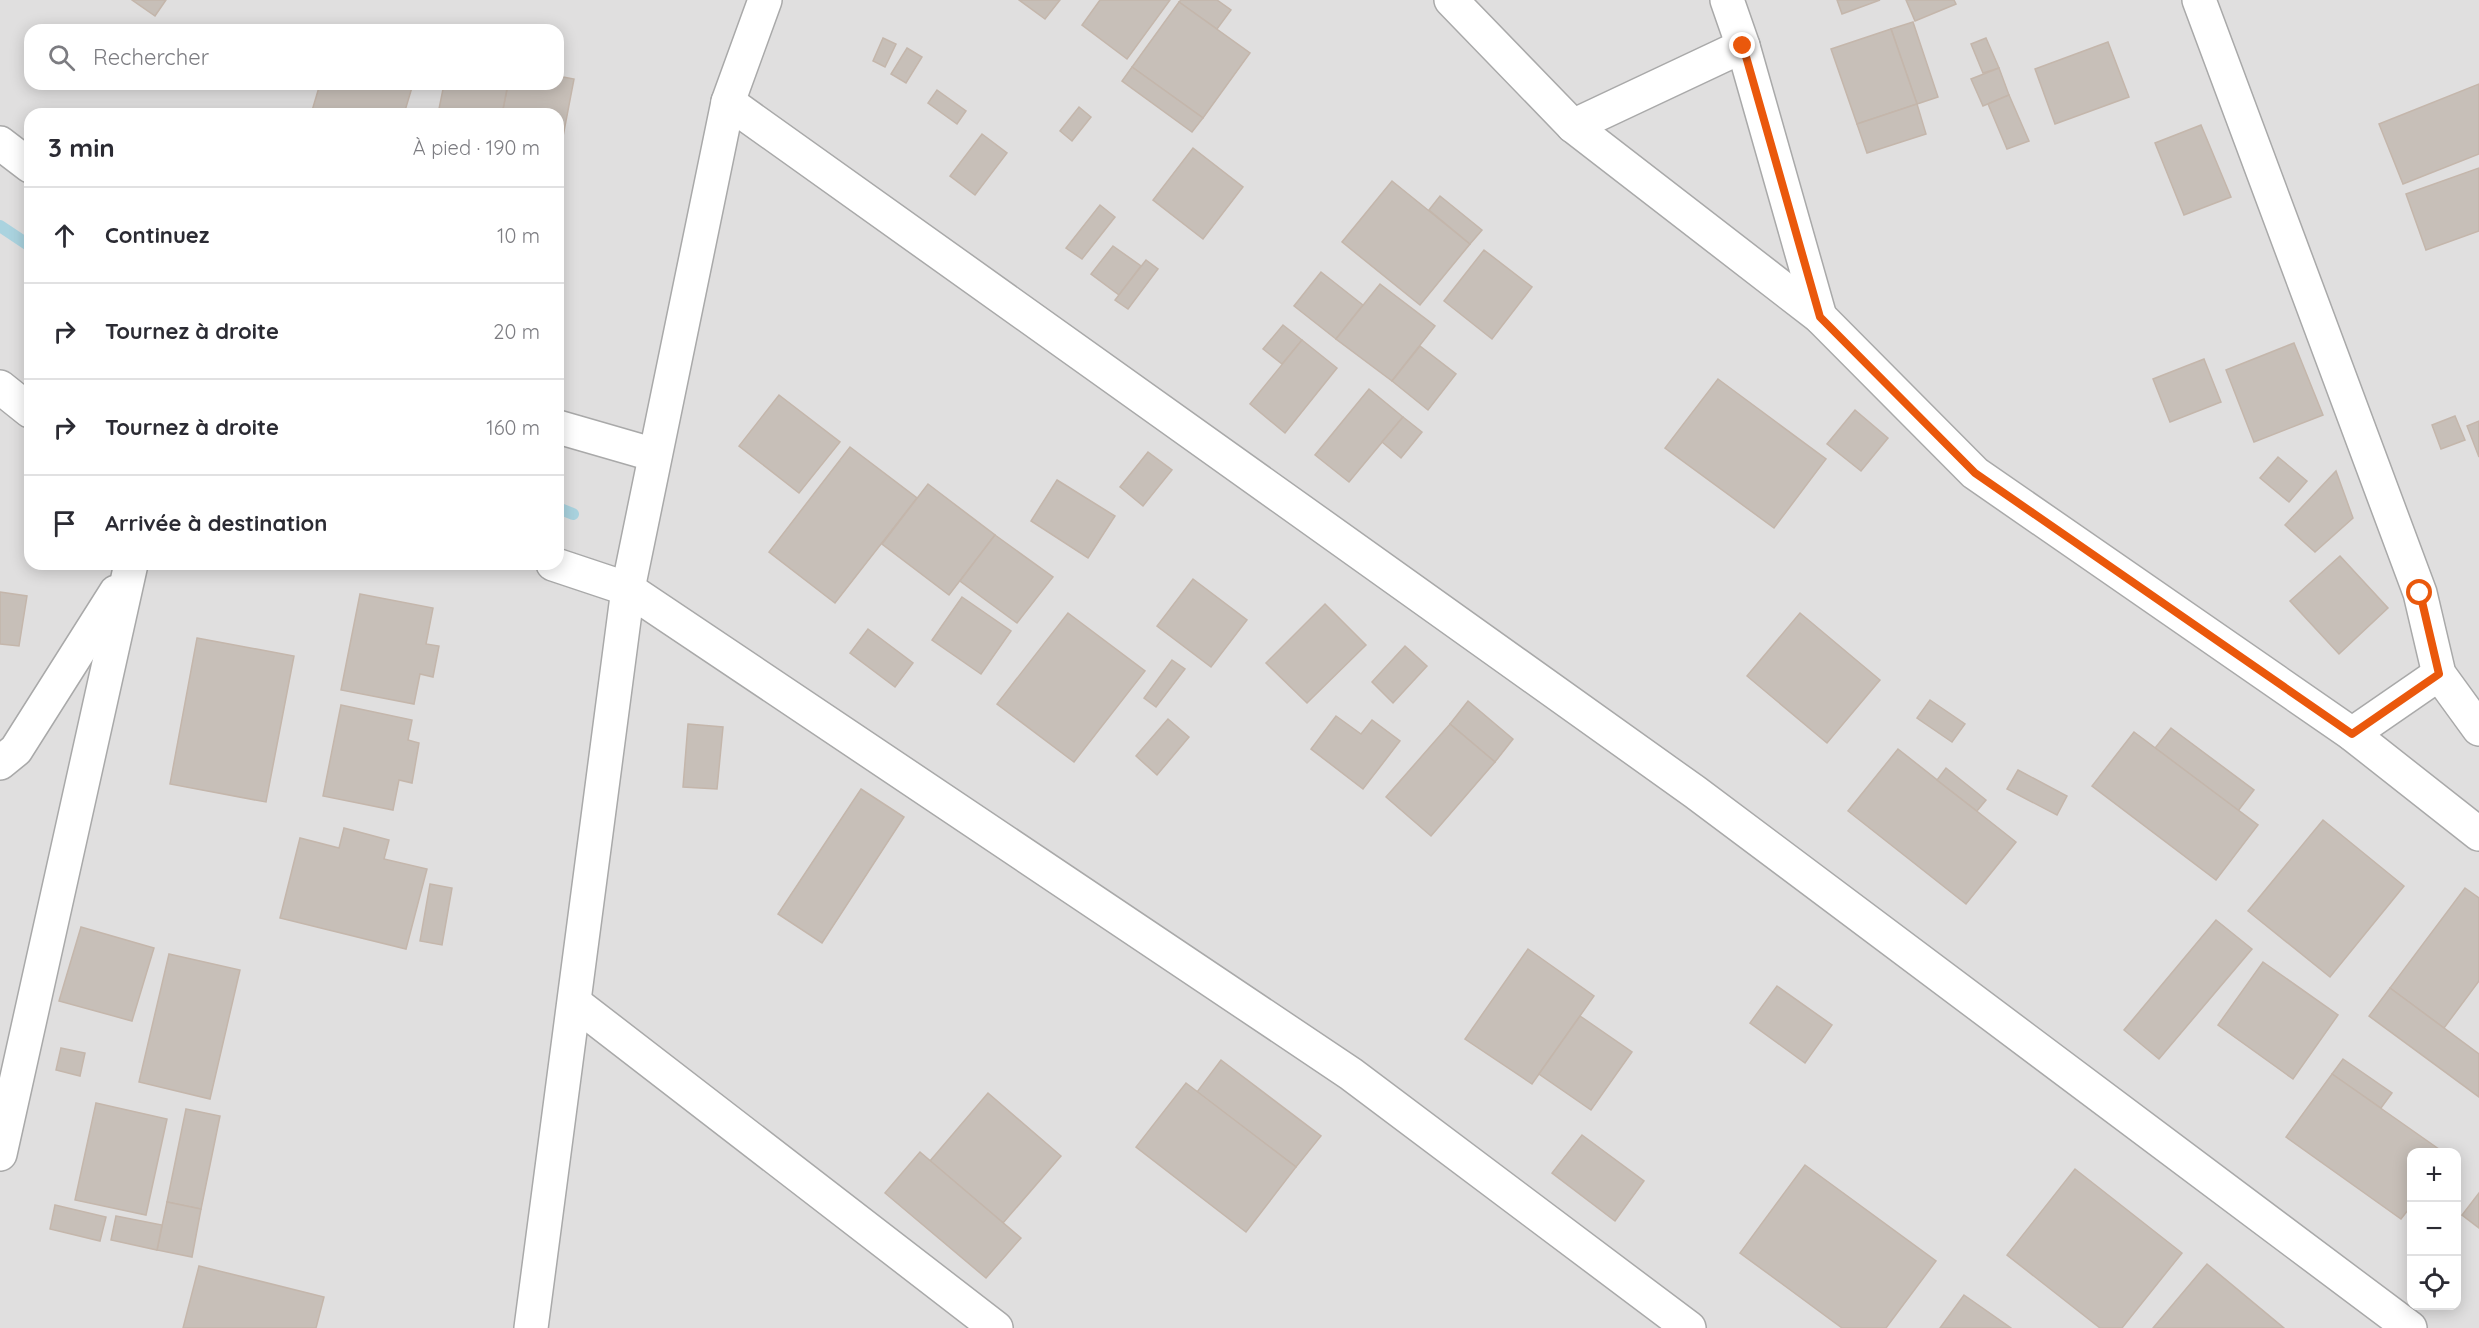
<!DOCTYPE html>
<html lang="fr">
<head>
<meta charset="utf-8">
<style>
	body { margin:0; font-family:Quicksand,sans-serif; background:#f2f2f3; color:#2b2b33 }
	.controls { position:absolute; right:18px; bottom:18px; display:grid; overflow:hidden; border-radius:12px; box-shadow:0 3px 15px #0003 }
	.controls button { width:54px; height:54px; display:grid; place-items:center; padding:0; border:0; border-bottom:2px solid #e1e1e2; background:#fff; color:#2b2b33; font:30px sans-serif }
	.stop { position:absolute; width:18px; height:18px; margin:-14px; border:4px solid #ea580c; border-radius:50%; background:#fff }
	.stop.end { background:#ea580c; border-color:#fff; box-shadow:0 2px 6px #0008 }
	.list { margin:0; padding:0; list-style:none }
	h2 { display:flex; justify-content:space-between; align-items:center; height:78px; margin:0; padding:0 24px; font-size:26px }
	h2 small { font-size:20px; font-weight:400; color:#7c7c81 }
	.list li { display:grid; grid-template-columns:39px 1fr auto; gap:18px; align-items:center; box-sizing:border-box; height:96px; padding:0 24px; border-top:2px solid #e1e1e2 }
	.list b { display:block; font-size:22px; white-space:nowrap }
	.list em { font-size:20px; font-style:normal; color:#7c7c81 }
	.icon { flex:none; width:33px; height:33px; fill:none; stroke:currentColor; stroke-width:2; stroke-linecap:round; stroke-linejoin:round }
	.map { position:relative; flex:none; width:2479px; height:1328px; overflow:hidden }
	.search { position:absolute; background:#fff; box-shadow:0 3px 15px #0003; left:24px; top:24px; width:540px; height:66px; display:flex; align-items:center; gap:15px; box-sizing:border-box; padding:0 21px; border-radius:18px; color:#7c7c81; font-size:22px }
	.panel { position:absolute; background:#fff; box-shadow:0 3px 15px #0003; left:24px; top:108px; width:540px; height:462px; border-radius:18px }
	.map>svg:first-child { display:block }
	.residential { fill:#e0dfdf; fill-rule:evenodd }
	.lines { fill:none; stroke-linecap:round; stroke-linejoin:round }
	.stream { stroke:#aad3df; stroke-width:12 }
	.building { fill:#c7bfb8; stroke:#c4b6ab; stroke-width:1.5 }
	.street-casing { stroke:#a9a9a9; stroke-width:36 }
	.street { stroke:#fff; stroke-width:33 }
	.route { stroke:#ea580c; stroke-width:8 }
</style>
</head>
<body>
<div class="map">
<svg width="2479" height="1328" viewBox="0 0 2479 1328">
	<rect width="100%" height="100%" fill="#f2efe9"/>
	<path class="residential" d="M 0,0 L 2479,0 L 2479,1328 L 0,1328 ZM 30,30 L 558,30 L 558,84 L 30,84 ZM 30,114 L 558,114 L 558,564 L 30,564 ZM 2412,1152 L 2456,1152 L 2456,1306 L 2412,1306 Z"/>
	<g class="lines">
		<g class="stream">
			<path d="M 0,226 L 30,246"/>
			<path d="M 558,508 L 573,514"/>
		</g>
	</g>
	<g class="building">
		<path d="M 132,0 L 166,0 L 155,16 Z"/>
		<path d="M 1019,0 L 1060,0 L 1045,19 Z"/>
		<path d="M 1100,0 L 1170,0 L 1127,59 L 1082,25 Z"/>
		<path d="M 1181,0 L 1217,0 L 1231,10 L 1217,29 L 1179,2 Z"/>
		<path d="M 1837,0 L 1880,0 L 1842,14 Z"/>
		<path d="M 1906,0 L 1954,0 L 1956,4 L 1915,21 Z"/>
		<path d="M 1179,2 L 1250,53 L 1203,118 L 1132,67 Z"/>
		<path d="M 1913,22 L 1938,97 L 1917,104 L 1891,29 Z"/>
		<path d="M 1891,29 L 1917,104 L 1857,124 L 1831,49 Z"/>
		<path d="M 883,38 L 896,44 L 885,67 L 873,61 Z"/>
		<path d="M 1986,38 L 1999,68 L 1983,73 L 1971,44 Z"/>
		<path d="M 2108,42 L 2129,97 L 2055,124 L 2035,69 Z"/>
		<path d="M 907,48 L 922,57 L 906,83 L 891,74 Z"/>
		<path d="M 1132,67 L 1203,118 L 1192,132 L 1122,81 Z"/>
		<path d="M 1999,68 L 2009,95 L 1983,106 L 1971,79 Z"/>
		<path d="M 558,76 L 574,79 L 561,147 L 558,147 L 558,114 L 502,114 L 508,84 L 558,84 Z"/>
		<path d="M 320,84 L 413,84 L 404,114 L 311,114 Z"/>
		<path d="M 444,84 L 508,84 L 502,114 L 438,114 Z"/>
		<path d="M 2479,84 L 2479,154 L 2403,184 L 2379,124 Z"/>
		<path d="M 937,90 L 966,111 L 957,124 L 928,103 Z"/>
		<path d="M 2009,95 L 2029,141 L 2007,149 L 1988,104 Z"/>
		<path d="M 1917,104 L 1926,134 L 1867,153 L 1857,124 Z"/>
		<path d="M 1079,107 L 1091,117 L 1072,141 L 1060,131 Z"/>
		<path d="M 2201,125 L 2231,197 L 2184,215 L 2155,143 Z"/>
		<path d="M 982,134 L 1007,153 L 975,195 L 950,176 Z"/>
		<path d="M 1193,148 L 1243,187 L 1203,239 L 1153,200 Z"/>
		<path d="M 2479,168 L 2479,231 L 2426,250 L 2406,194 Z"/>
		<path d="M 1392,181 L 1470,244 L 1420,305 L 1342,242 Z"/>
		<path d="M 1440,196 L 1482,230 L 1470,244 L 1429,210 Z"/>
		<path d="M 1100,205 L 1115,217 L 1082,259 L 1066,248 Z"/>
		<path d="M 1113,246 L 1141,266 L 1119,295 L 1091,274 Z"/>
		<path d="M 1484,250 L 1532,287 L 1492,339 L 1444,301 Z"/>
		<path d="M 1146,260 L 1158,269 L 1128,309 L 1115,300 Z"/>
		<path d="M 1321,272 L 1363,305 L 1336,339 L 1294,306 Z"/>
		<path d="M 1380,284 L 1435,326 L 1392,381 L 1336,339 Z"/>
		<path d="M 1283,325 L 1302,340 L 1282,364 L 1263,349 Z"/>
		<path d="M 1302,340 L 1337,368 L 1285,433 L 1250,404 Z"/>
		<path d="M 2294,343 L 2323,415 L 2254,442 L 2226,370 Z"/>
		<path d="M 1420,346 L 1456,374 L 1428,410 L 1392,381 Z"/>
		<path d="M 2204,359 L 2221,402 L 2170,422 L 2153,379 Z"/>
		<path d="M 1718,379 L 1826,459 L 1774,528 L 1665,448 Z"/>
		<path d="M 1369,389 L 1403,417 L 1349,482 L 1315,455 Z"/>
		<path d="M 779,395 L 840,442 L 799,493 L 739,446 Z"/>
		<path d="M 1855,410 L 1888,438 L 1861,471 L 1827,444 Z"/>
		<path d="M 2455,416 L 2465,440 L 2441,449 L 2432,425 Z"/>
		<path d="M 1403,417 L 1422,432 L 1401,458 L 1382,442 Z"/>
		<path d="M 2479,421 L 2479,457 L 2467,426 Z"/>
		<path d="M 850,447 L 917,498 L 835,603 L 769,552 Z"/>
		<path d="M 1148,452 L 1172,470 L 1143,506 L 1120,487 Z"/>
		<path d="M 2278,457 L 2307,481 L 2289,502 L 2260,478 Z"/>
		<path d="M 2336,471 L 2353,518 L 2315,552 L 2285,525 Z"/>
		<path d="M 1057,480 L 1115,516 L 1088,558 L 1031,521 Z"/>
		<path d="M 928,484 L 995,535 L 949,595 L 882,544 Z"/>
		<path d="M 995,535 L 1053,577 L 1017,623 L 960,581 Z"/>
		<path d="M 2340,556 L 2388,608 L 2339,654 L 2290,601 Z"/>
		<path d="M 1193,579 L 1247,620 L 1211,667 L 1157,626 Z"/>
		<path d="M 0,592 L 27,596 L 19,646 L 0,644 Z"/>
		<path d="M 360,594 L 433,608 L 426,644 L 439,646 L 433,677 L 420,674 L 414,704 L 341,690 Z"/>
		<path d="M 962,597 L 1011,631 L 981,674 L 932,640 Z"/>
		<path d="M 1325,604 L 1366,645 L 1307,703 L 1266,663 Z"/>
		<path d="M 1068,613 L 1145,671 L 1074,762 L 997,704 Z"/>
		<path d="M 1800,613 L 1880,680 L 1827,743 L 1747,676 Z"/>
		<path d="M 868,629 L 913,663 L 895,687 L 850,653 Z"/>
		<path d="M 197,638 L 294,656 L 266,802 L 170,784 Z"/>
		<path d="M 1405,646 L 1427,666 L 1393,703 L 1372,682 Z"/>
		<path d="M 1172,660 L 1185,669 L 1156,707 L 1144,698 Z"/>
		<path d="M 1930,700 L 1965,724 L 1952,742 L 1917,718 Z"/>
		<path d="M 1468,701 L 1513,739 L 1495,762 L 1450,724 Z"/>
		<path d="M 341,705 L 412,720 L 408,740 L 419,743 L 412,783 L 399,780 L 393,810 L 323,796 Z"/>
		<path d="M 1336,716 L 1361,734 L 1372,720 L 1400,741 L 1363,789 L 1311,749 Z"/>
		<path d="M 1168,719 L 1189,737 L 1157,775 L 1136,756 Z"/>
		<path d="M 688,724 L 723,727 L 717,789 L 683,787 Z"/>
		<path d="M 1450,724 L 1495,762 L 1431,836 L 1386,797 Z"/>
		<path d="M 2171,728 L 2254,790 L 2238,811 L 2155,748 Z"/>
		<path d="M 2134,732 L 2258,825 L 2216,880 L 2092,786 Z"/>
		<path d="M 1898,749 L 2016,842 L 1966,904 L 1848,811 Z"/>
		<path d="M 1946,768 L 1986,800 L 1977,811 L 1937,780 Z"/>
		<path d="M 2018,770 L 2067,796 L 2057,815 L 2007,789 Z"/>
		<path d="M 861,789 L 904,817 L 822,943 L 778,914 Z"/>
		<path d="M 2323,820 L 2404,886 L 2330,977 L 2248,911 Z"/>
		<path d="M 344,828 L 389,840 L 384,859 L 427,869 L 406,949 L 280,918 L 300,838 L 339,848 Z"/>
		<path d="M 430,884 L 452,888 L 442,945 L 420,941 Z"/>
		<path d="M 2465,888 L 2479,898 L 2479,981 L 2444,1028 L 2390,988 Z"/>
		<path d="M 2216,920 L 2252,949 L 2159,1059 L 2124,1030 Z"/>
		<path d="M 81,927 L 154,948 L 132,1021 L 59,1001 Z"/>
		<path d="M 1528,949 L 1594,996 L 1532,1084 L 1465,1039 Z"/>
		<path d="M 169,954 L 240,970 L 210,1099 L 139,1082 Z"/>
		<path d="M 2263,962 L 2338,1015 L 2293,1079 L 2218,1025 Z"/>
		<path d="M 1777,986 L 1832,1025 L 1805,1063 L 1750,1023 Z"/>
		<path d="M 2390,988 L 2479,1054 L 2479,1097 L 2369,1016 Z"/>
		<path d="M 1580,1016 L 1632,1052 L 1591,1110 L 1539,1074 Z"/>
		<path d="M 61,1048 L 85,1053 L 80,1076 L 56,1070 Z"/>
		<path d="M 2343,1059 L 2392,1093 L 2381,1108 L 2332,1074 Z"/>
		<path d="M 1221,1060 L 1321,1136 L 1296,1167 L 1197,1092 Z"/>
		<path d="M 2332,1074 L 2443,1152 L 2412,1152 L 2412,1205 L 2401,1219 L 2286,1137 Z"/>
		<path d="M 1186,1083 L 1296,1167 L 1246,1232 L 1136,1147 Z"/>
		<path d="M 988,1093 L 1061,1156 L 1003,1223 L 930,1161 Z"/>
		<path d="M 96,1103 L 167,1119 L 146,1215 L 75,1200 Z"/>
		<path d="M 186,1109 L 220,1116 L 201,1209 L 167,1202 Z"/>
		<path d="M 1582,1135 L 1644,1181 L 1615,1221 L 1552,1173 Z"/>
		<path d="M 920,1152 L 1021,1238 L 986,1278 L 885,1193 Z"/>
		<path d="M 1805,1165 L 1936,1261 L 1886,1328 L 1842,1328 L 1740,1253 Z"/>
		<path d="M 2075,1169 L 2182,1253 L 2122,1328 L 2100,1328 L 2007,1255 Z"/>
		<path d="M 2479,1193 L 2479,1228 L 2462,1215 Z"/>
		<path d="M 167,1202 L 201,1209 L 192,1257 L 157,1250 Z"/>
		<path d="M 55,1205 L 106,1217 L 100,1241 L 50,1229 Z"/>
		<path d="M 116,1216 L 162,1225 L 157,1250 L 111,1240 Z"/>
		<path d="M 2207,1264 L 2284,1328 L 2153,1328 Z"/>
		<path d="M 199,1266 L 324,1297 L 316,1328 L 183,1328 Z"/>
		<path d="M 1964,1295 L 2011,1328 L 1940,1328 Z"/>
	</g>
	<g class="lines">
		<defs>
			<g id="street">
				<path d="M 1451,0 L 1573,126 L 1820,317 L 1975,473 L 2352,734 L 2479,834"/>
				<path d="M 1727,0 L 1743,46 L 1820,317"/>
				<path d="M 2199,0 L 2420,593 L 2439,674 L 2479,729"/>
				<path d="M 728,102 L 1695,792 L 2410,1328"/>
				<path d="M 1573,126 L 1743,46"/>
				<path d="M 0,143 L 30,166"/>
				<path d="M 0,387 L 30,411"/>
				<path d="M 558,427 L 655,455"/>
				<path d="M 553,564 L 628,589 L 1351,1074 L 1689,1328"/>
				<path d="M 2352,734 L 2439,674"/>
				<path d="M 0,763 L 16,750 L 116,592"/>
				<path d="M 575,1003 L 996,1328"/>
				<path d="M 0,1154 L 131,564"/>
				<path d="M 531,1328 L 628,589 L 728,102 L 765,0"/>
			</g>
		</defs>
		<use href="#street" class="street-casing"/>
		<use href="#street" class="street"/>
	</g>
	<g class="lines">
		<path class="route" d="M 1743,46 L 1820,317 L 1975,473 L 2352,734 L 2439,674 L 2420,593"/>
	</g>
</svg>
<div class="controls">
<button>+</button>
<button>−</button>
<button><svg class="icon" aria-label="locate" viewBox="0 0 24 24"><circle cx="12" cy="12" r="6"/><path d="M12 2v4M12 18v4M2 12h4M18 12h4"/></svg></button>
</div>
<div class="stop" style="left:2420px;top:593px"></div>
<div class="stop end" style="left:1743px;top:46px"></div>
<div class="search"><svg class="icon" aria-label="search" viewBox="0 0 24 24"><circle cx="10" cy="10" r="6"/><path d="M15 15l6 6"/></svg>Rechercher</div>
<section class="panel">
<h2>3 min<small>À pied · 190 m</small></h2>
<ul class="list">
<li><svg class="icon" aria-label="ahead" viewBox="0 0 24 24"><path d="M12 20V5M6 11l6-6 6 6"/></svg><div><b>Continuez</b></div><em>10 m</em></li>
<li><svg class="icon" aria-label="right" viewBox="0 0 24 24"><path d="M7 20v-9h11M14 6l5 5-5 5"/></svg><div><b>Tournez à droite</b></div><em>20 m</em></li>
<li><svg class="icon" aria-label="right" viewBox="0 0 24 24"><path d="M7 20v-9h11M14 6l5 5-5 5"/></svg><div><b>Tournez à droite</b></div><em>160 m</em></li>
<li><svg class="icon" aria-label="arrive" viewBox="0 0 24 24"><path d="M6 21V4h12l-3 4 3 4H6"/></svg><div><b>Arrivée à destination</b></div></li>
</ul>
</section>
</div>
</body>
</html>
